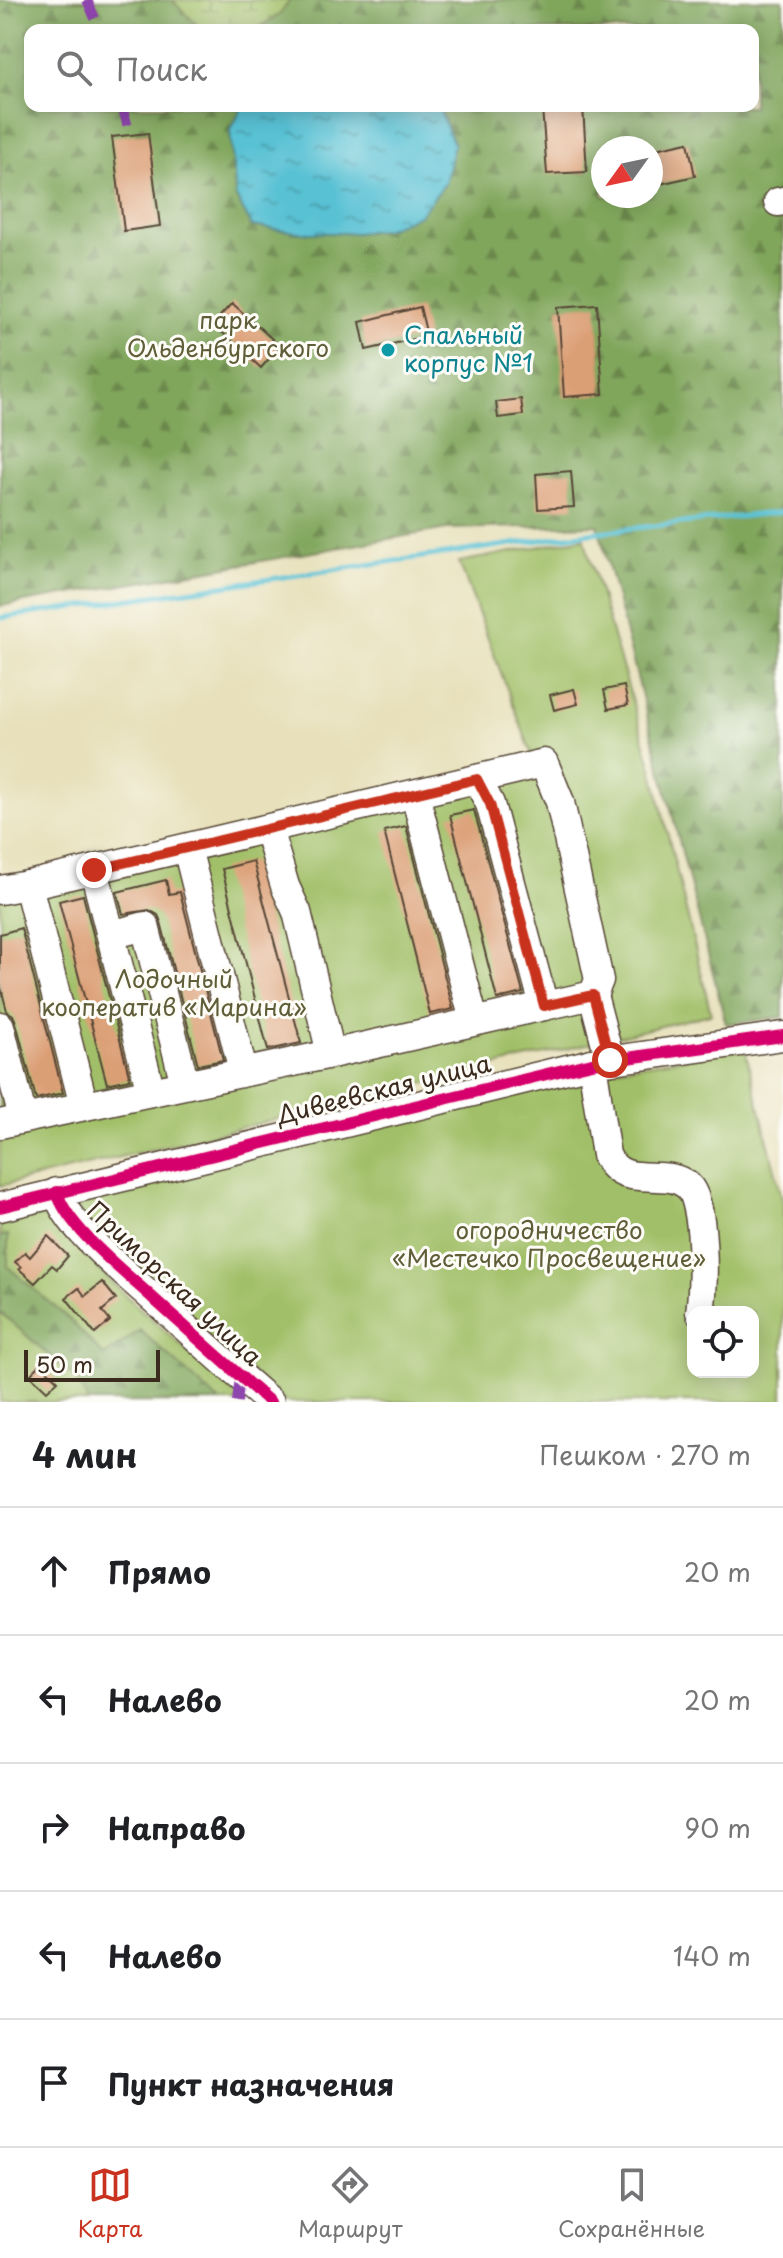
<!DOCTYPE html>
<html lang="ru">
<head>
<meta charset="utf-8">
<style>
	body { margin:0; font-family:"Playpen Sans",sans-serif; background:#f2f2f2; color:#202124 }
	.controls { position:absolute; right:24px; bottom:24px; display:grid; overflow:hidden; border-radius:16px; box-shadow:0 4px 20px #0003 }
	.controls button { width:72px; height:72px; display:grid; place-items:center; padding:0; border:0; border-bottom:2px solid #e0e0e0; background:#fff; color:#202124; font:40px sans-serif }
	.compass { position:absolute; left:591px; top:136px; width:72px; height:72px; border-radius:50%; background:#fff; box-shadow:0 4px 20px #0003; rotate:237deg }
	.scale { position:absolute; left:24px; bottom:20px; width:136px; box-sizing:border-box; padding-left:8px; border:4px solid #3b2a1e; border-top:0; font-size:22px; line-height:28px; white-space:nowrap; color:#3b2a1e; -webkit-text-stroke:6px #fdfcf7; paint-order:stroke }
	.stop { position:absolute; width:24px; height:24px; margin:-18px; border:6px solid #c8321e; border-radius:50%; background:#fff }
	.stop.end { background:#c8321e; border-color:#fff; box-shadow:0 2px 8px #0008 }
	.list { margin:0; padding:0; list-style:none }
	h2 { display:flex; justify-content:space-between; align-items:center; height:104px; margin:0; padding:0 32px; font-size:34px }
	h2 small { font-size:26px; font-weight:400; color:#757577 }
	.list li { display:grid; grid-template-columns:52px 1fr auto; gap:24px; align-items:center; box-sizing:border-box; height:128px; padding:0 32px; border-top:2px solid #e0e0e0 }
	.list b { display:block; font-size:30px; white-space:nowrap }
	.list em { font-size:26px; font-style:normal; color:#757577 }
	.icon { flex:none; width:44px; height:44px; fill:none; stroke:currentColor; stroke-width:2; stroke-linecap:round; stroke-linejoin:round }
	.map { position:relative; flex:none; width:783px; height:1402px; overflow:hidden }
	.search { position:absolute; background:#fff; box-shadow:0 4px 20px #0003; left:24px; right:24px; top:24px; height:88px; display:flex; align-items:center; gap:20px; box-sizing:border-box; padding:0 28px; border-radius:16px; color:#757577; font-size:30px }
	.sheet { height:744px; background:#fff }
	nav { display:flex; justify-content:space-around; align-items:center; box-sizing:border-box; height:112px; border-top:2px solid #e0e0e0; background:#fff; font-size:22px; color:#757577 }
	nav a { display:grid; justify-items:center; gap:4px }
	nav .on { color:#c8321e }
	.map>svg:first-child { display:block }
	.green { fill:#a1bf67; stroke:#6e7442; stroke-width:2; fill-rule:evenodd }
	.forest { fill:url(#forest-firs); stroke:#5e683d; stroke-width:2; fill-rule:evenodd }
	.wetland { fill:url(#wetland-marsh); stroke:#6e7442; stroke-width:2 }
	.water { fill:url(#water-ripples); stroke:#4a7679; stroke-width:2 }
	.lines { fill:none; stroke-linecap:round; stroke-linejoin:round }
	.stream { stroke:#58c1d4; stroke-width:5 }
	.building { fill:#db9f76 }
	.minor-casing { stroke:#554535; stroke-width:31 }
	.minor { stroke:#fff; stroke-width:28 }
	.quiet { stroke:#8e44ad; stroke-width:10; stroke-dasharray:20 10; stroke-linecap:butt }
	.cycleway-casing { stroke:#fdfcf7; stroke-width:17 }
	.cycleway { stroke:#d6006c; stroke-width:12 }
	.route { stroke:#c8321e; stroke-width:10 }
	.culture-dot { fill:#0f9aa8; stroke:#fdfcf7; stroke-width:3 }
	.labels { text-anchor:middle; stroke-width:6; stroke-linejoin:round; paint-order:stroke }
	.park-label { font-size:24px; fill:#5f5e38; stroke:#fdfcf7 }
	.culture-label { font-size:24px; fill:#0d838f; stroke:#fdfcf7; text-anchor:start }
	.street-label { font-size:24px; fill:#3b2a1e; stroke:#fdfcf7 }
</style>
</head>
<body>
<div class="map">
<svg width="783" height="1402" viewBox="0 0 783 1402">
	<defs>
		<pattern id="forest-firs" width="22" height="20" patternUnits="userSpaceOnUse" patternTransform="scale(2)"><rect width="22" height="20" fill="#80a65c"/><path d="M5 1l3.5 6h-7zM16 11l3.5 6h-7z" fill="#6a874b"/></pattern>
		<pattern id="wetland-marsh" width="20" height="14" patternUnits="userSpaceOnUse" patternTransform="scale(2)"><rect width="20" height="14" fill="#a1bf67"/><path d="M1 5h8M5 5V1M11 12h8M15 12V8" fill="none" stroke="#849b54"/></pattern>
		<pattern id="water-ripples" width="26" height="14" patternUnits="userSpaceOnUse" patternTransform="scale(2)"><rect width="26" height="14" fill="#58c1d4"/><path d="M2 4q2-2 4 0t4 0M15 11q2-2 4 0t4 0" fill="none" stroke="#4a9dab"/></pattern>
	</defs>
	<rect width="100%" height="100%" fill="#fdfcf7"/>
	<filter id="ink" filterUnits="userSpaceOnUse"><feTurbulence type="fractalNoise" baseFrequency=".0125" numOctaves="2"/><feDisplacementMap in="SourceGraphic" scale="16" xChannelSelector="R" yChannelSelector="G"/><feConvolveMatrix kernelMatrix="1 2 1 2 8 2 1 2 1" color-interpolation-filters="sRGB"/></filter>
	<filter id="wash" filterUnits="userSpaceOnUse"><feTurbulence type="fractalNoise" baseFrequency=".006" numOctaves="4" result="noise"/><feDisplacementMap in="SourceGraphic" scale="32" xChannelSelector="R" yChannelSelector="G"/><feGaussianBlur stdDeviation="1.8" result="paint"/><feColorMatrix in="noise" values="0 0 0 0 0 0 0 0 0 0 0 0 0 0 0 0 0 1.4 0 .05"/><feComposite in="paint" operator="in"/></filter>
	<g filter="url(#wash)">
		<rect width="100%" height="100%" fill="#e7e0ba"/>
		<g class="green">
			<path d="M 584,538 L 652,768 L 711,1014 L 0,1186 L 0,884 L 534,760 L 459,562 Z"/>
			<path d="M 745,1049 L 783,1202 L 783,1402 L 286,1402 L 108,1250 L 78,1211 L 80,1204 L 87,1196 L 607,1070 ZM 693,1312 L 753,1312 L 753,1372 L 693,1372 Z"/>
			<path d="M 46,1214 L 114,1285 L 244,1402 L 0,1402 L 0,1225 Z"/>
		</g>
		<g class="forest">
			<path d="M 0,0 L 172,0 L 202,30 L 30,30 L 30,106 L 243,106 L 230,131 L 236,196 L 304,233 L 356,233 L 387,229 L 454,144 L 438,106 L 753,106 L 753,30 L 255,30 L 280,14 L 290,0 L 783,0 L 783,1017 L 726,1024 L 598,525 L 447,529 L 0,606 ZM 603,148 L 651,148 L 651,196 L 603,196 Z"/>
			<path d="M 8,1235 L 8,1267 L 69,1319 L 104,1356 L 140,1330 L 220,1402 L 88,1402 L 76,1379 L 0,1312 L 0,1236 Z"/>
		</g>
		<path class="wetland" d="M 172,0 L 290,0 L 280,14 L 255,30 L 202,30 Z"/>
		<path class="water" d="M 243,106 L 438,106 L 454,144 L 445,184 L 420,215 L 387,229 L 356,233 L 304,233 L 252,226 L 236,197 L 230,131 Z"/>
		<g class="lines">
			<path class="stream" d="M 0,618 L 589,533 L 783,512"/>
		</g>
		<g id="blocks">
			<g class="building">
				<path d="M 567,106 L 583,106 L 587,172 L 547,174 L 542,108 Z"/>
				<path d="M 148,133 L 160,226 L 124,231 L 112,137 Z"/>
				<path d="M 688,142 L 695,176 L 651,186 L 651,150 Z"/>
				<path d="M 232,303 L 280,346 L 261,368 L 213,324 Z"/>
				<path d="M 597,304 L 603,394 L 564,397 L 558,307 Z"/>
				<path d="M 420,307 L 427,336 L 366,350 L 360,322 Z"/>
				<path d="M 521,399 L 523,415 L 498,418 L 496,402 Z"/>
				<path d="M 571,471 L 574,507 L 538,509 L 536,474 Z"/>
				<path d="M 624,686 L 628,705 L 608,709 L 604,690 Z"/>
				<path d="M 574,689 L 578,704 L 554,710 L 550,695 Z"/>
				<path d="M 474,810 L 523,993 L 497,999 L 450,815 Z"/>
				<path d="M 406,826 L 453,1009 L 430,1014 L 384,831 Z"/>
				<path d="M 253,861 L 301,1043 L 268,1050 L 222,869 Z"/>
				<path d="M 166,880 L 169,894 L 180,892 L 223,1060 L 198,1065 L 161,922 L 158,915 L 149,910 L 123,914 L 117,892 Z"/>
				<path d="M 83,895 L 130,1079 L 107,1084 L 59,901 Z"/>
				<path d="M 21,928 L 63,1093 L 36,1099 L 16,1022 L 13,1015 L 7,1011 L 0,984 L 0,934 Z"/>
				<path d="M 48,1236 L 68,1256 L 57,1269 L 52,1265 L 35,1283 L 19,1269 L 21,1267 L 15,1262 L 25,1252 L 30,1257 Z"/>
				<path d="M 102,1282 L 116,1299 L 102,1311 L 110,1321 L 95,1334 L 66,1298 L 79,1288 L 85,1296 Z"/>
				<path d="M 41,1364 L 58,1381 L 47,1391 L 30,1375 Z"/>
			</g>
		</g>
	</g>
	<g filter="url(#ink)">
		<use href="#blocks" fill-opacity="0" stroke="#554535" stroke-width="2"/>
		<g class="lines">
			<defs>
				<g id="minor">
					<path d="M 778,202 L 783,201"/>
					<path d="M 477,779 L 490,804 L 544,1006"/>
					<path d="M 415,794 L 474,1021"/>
					<path d="M 268,829 L 285,886 L 297,912 L 331,1054"/>
					<path d="M 187,848 L 243,1071"/>
					<path d="M 94,870 L 151,1092"/>
					<path d="M 28,885 L 84,1106"/>
					<path d="M 0,890 L 28,885 L 544,763 L 560,802 L 599,980 L 593,995"/>
					<path d="M 111,935 L 145,926 L 185,1084"/>
					<path d="M 0,1026 L 23,1119"/>
					<path d="M 592,1063 L 606,1155 C 623,1192 664,1165 688,1186 C 706,1202 704,1287 700,1312"/>
					<path d="M 0,1124 L 331,1054 L 593,995 L 610,1060"/>
					<path d="M 57,1192 C 67,1228 127,1274 155,1300 C 193,1334 231,1369 270,1402"/>
					<path d="M 0,1207 L 592,1063 L 783,1036"/>
				</g>
			</defs>
			<use href="#minor" class="minor-casing"/>
			<use href="#minor" class="minor"/>
			<g class="quiet">
				<path d="M 87,0 L 100,30"/>
				<path d="M 122,106 L 128,127"/>
				<path d="M 237,1402 L 240,1377"/>
			</g>
			<defs>
				<g id="cycleway">
					<path d="M 57,1192 C 67,1228 127,1274 155,1300 C 193,1334 231,1369 270,1402"/>
					<path d="M 0,1207 L 592,1063 L 783,1036"/>
				</g>
			</defs>
			<use href="#cycleway" class="cycleway-casing"/>
			<use href="#cycleway" class="cycleway"/>
		</g>
	</g>
	<g class="lines" filter="url(#ink)">
		<path class="route" d="M 94,870 L 477,779 L 490,804 L 544,1006 L 593,995 L 610,1060"/>
	</g>
	<circle class="culture-dot" cx="388" cy="350" r="8"/>
	<g class="labels">
		<g class="park-label">
			<text x="228" y="329">парк<tspan x="228" dy="28">Ольденбургского</tspan></text>
			<text x="174" y="988">Лодочный<tspan x="174" dy="28">кооператив «Марина»</tspan></text>
			<text x="549" y="1239">огородничество<tspan x="549" dy="28">«Местечко Просвещение»</tspan></text>
		</g>
		<g class="culture-label">
			<text x="404" y="344">Спальный<tspan x="404" dy="28">корпус №1</tspan></text>
		</g>
		<g class="street-label">
			<text transform="translate(384 1090) rotate(-14)" y="8">Дивеевская улица</text>
			<text transform="translate(174 1284) rotate(43)" y="8">Приморская улица</text>
		</g>
	</g>
</svg>
<div class="controls">
<button><svg class="icon" aria-label="locate" viewBox="0 0 24 24"><circle cx="12" cy="12" r="6"/><path d="M12 2v4M12 18v4M2 12h4M18 12h4"/></svg></button>
</div>
<svg class="compass" viewBox="-18 -18 36 36"><path d="M0-13l5 13h-10z" fill="#e53935"/><path d="M0 13l5-13h-10z" fill="#757577"/></svg>
<div class="scale">50 m</div>
<div class="stop" style="left:610px;top:1060px"></div>
<div class="stop end" style="left:94px;top:870px"></div>
<div class="search"><svg class="icon" aria-label="search" viewBox="0 0 24 24"><circle cx="10" cy="10" r="6"/><path d="M15 15l6 6"/></svg>Поиск</div>
</div>
<section class="sheet">
<h2>4 мин<small>Пешком · 270 m</small></h2>
<ul class="list">
<li><svg class="icon" aria-label="ahead" viewBox="0 0 24 24"><path d="M12 20V5M6 11l6-6 6 6"/></svg><div><b>Прямо</b></div><em>20 m</em></li>
<li><svg class="icon" aria-label="left" viewBox="0 0 24 24"><path d="M17 20v-9H6M10 6l-5 5 5 5"/></svg><div><b>Налево</b></div><em>20 m</em></li>
<li><svg class="icon" aria-label="right" viewBox="0 0 24 24"><path d="M7 20v-9h11M14 6l5 5-5 5"/></svg><div><b>Направо</b></div><em>90 m</em></li>
<li><svg class="icon" aria-label="left" viewBox="0 0 24 24"><path d="M17 20v-9H6M10 6l-5 5 5 5"/></svg><div><b>Налево</b></div><em>140 m</em></li>
<li><svg class="icon" aria-label="arrive" viewBox="0 0 24 24"><path d="M6 21V4h12l-3 4 3 4H6"/></svg><div><b>Пункт назначения</b></div></li>
</ul>
</section>
<nav>
<a class="on"><svg class="icon" aria-label="map" viewBox="0 0 24 24"><path d="M3 6l6-2 6 2 6-2v14l-6 2-6-2-6 2zM9 4v14M15 6v14"/></svg>Карта</a>
<a><svg class="icon" aria-label="directions" viewBox="0 0 24 24"><path d="M12 3l9 9-9 9-9-9zM9 14v-3h6M13 9l2 2-2 2"/></svg>Маршрут</a>
<a><svg class="icon" aria-label="saved" viewBox="0 0 24 24"><path d="M7 4h10v16l-5-4-5 4z"/></svg>Сохранённые</a>
</nav>
</body>
</html>
